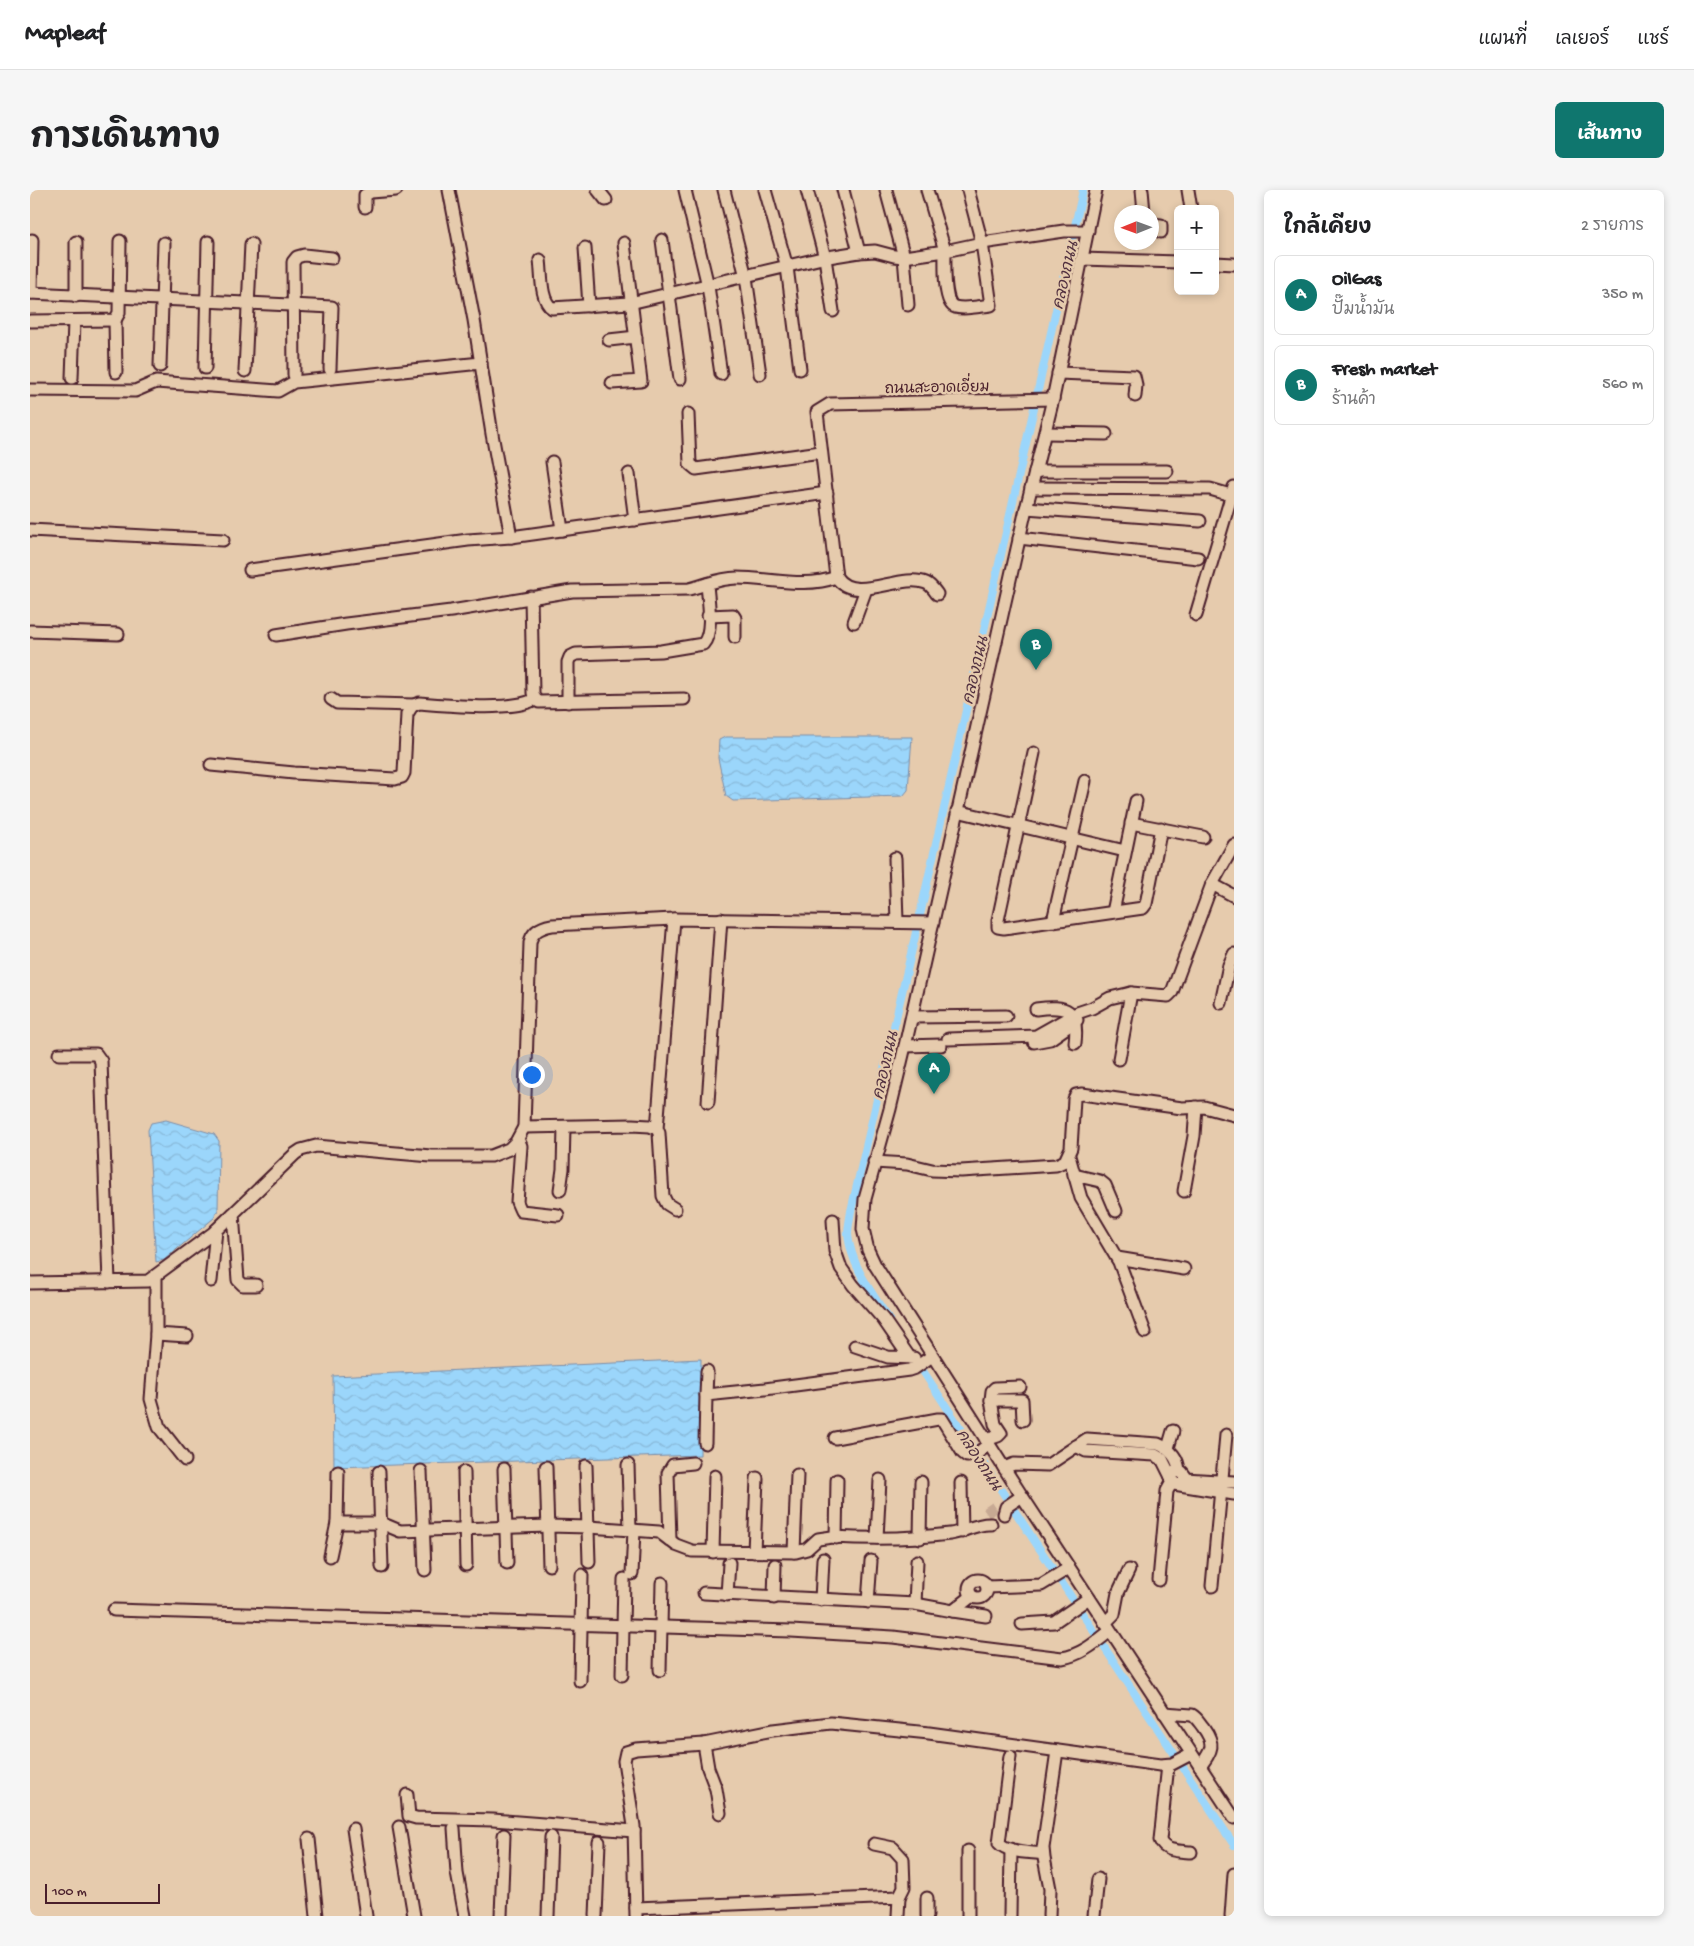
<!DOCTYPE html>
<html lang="th">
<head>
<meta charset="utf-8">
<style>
	body { margin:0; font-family:"Gochi Hand","Playpen Sans Thai",sans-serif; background:#f6f6f6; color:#202124 }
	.controls { position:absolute; right:15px; top:15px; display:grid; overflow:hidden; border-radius:8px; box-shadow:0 2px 8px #0003 }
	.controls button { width:45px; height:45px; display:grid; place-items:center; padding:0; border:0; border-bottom:1px solid #e0e0e0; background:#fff; color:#202124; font:25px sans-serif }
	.compass { position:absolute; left:1084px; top:15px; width:45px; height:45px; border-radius:50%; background:#fff; box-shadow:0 2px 8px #0003; rotate:269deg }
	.scale { position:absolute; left:15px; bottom:12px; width:115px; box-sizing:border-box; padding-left:5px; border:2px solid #4a1f2b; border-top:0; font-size:14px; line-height:18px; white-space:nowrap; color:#4a1f2b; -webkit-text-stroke:4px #e6cbad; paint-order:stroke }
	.you { position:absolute; left:501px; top:884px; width:18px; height:18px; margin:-12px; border:4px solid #fff; border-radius:50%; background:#1a73e8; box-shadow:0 0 0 8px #1a73e833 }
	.badge { display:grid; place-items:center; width:32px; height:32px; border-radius:50%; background:#0f766e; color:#fff; font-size:16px; font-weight:700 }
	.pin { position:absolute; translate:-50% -41px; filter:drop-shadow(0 1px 2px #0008) }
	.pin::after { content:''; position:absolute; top:26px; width:18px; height:15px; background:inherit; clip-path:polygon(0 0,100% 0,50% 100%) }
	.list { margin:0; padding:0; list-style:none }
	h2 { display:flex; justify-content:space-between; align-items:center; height:65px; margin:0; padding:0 20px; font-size:21px }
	h2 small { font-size:16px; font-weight:400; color:#757577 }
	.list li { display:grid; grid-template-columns:32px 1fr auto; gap:15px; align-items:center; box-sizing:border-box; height:80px; margin:0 10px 10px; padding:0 10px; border:1px solid #e0e0e0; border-radius:8px }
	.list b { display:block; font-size:19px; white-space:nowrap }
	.list p { margin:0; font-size:16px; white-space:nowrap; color:#757577 }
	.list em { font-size:16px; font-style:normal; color:#757577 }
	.map { position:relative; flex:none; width:1204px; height:1726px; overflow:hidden; border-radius:8px }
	header { display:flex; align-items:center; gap:30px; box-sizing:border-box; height:70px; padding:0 25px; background:#fff; border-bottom:1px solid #e0e0e0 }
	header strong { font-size:24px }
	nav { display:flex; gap:28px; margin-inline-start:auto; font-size:18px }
	.intro { display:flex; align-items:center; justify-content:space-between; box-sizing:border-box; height:120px; padding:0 30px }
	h1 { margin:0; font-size:35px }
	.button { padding:12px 22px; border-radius:8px; background:#0f766e; color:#fff; font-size:18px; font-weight:700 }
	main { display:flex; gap:30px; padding:0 30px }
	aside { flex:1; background:#fff; border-radius:8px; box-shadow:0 2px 8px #0003 }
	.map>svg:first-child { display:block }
	.water { fill:url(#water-waves); stroke:#7b8da8 }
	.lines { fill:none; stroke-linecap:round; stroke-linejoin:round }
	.canal { stroke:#9bd6fb; stroke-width:8 }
	.minor-tunnel { stroke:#c7a993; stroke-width:11; stroke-dasharray:11 5.5; stroke-linecap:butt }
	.minor-casing { stroke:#4a1f2b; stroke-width:15 }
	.minor { stroke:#e6cbad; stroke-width:11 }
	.labels { text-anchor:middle; stroke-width:5; stroke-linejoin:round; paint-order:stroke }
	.street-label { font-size:15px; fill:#4a1f2b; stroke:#e6cbad }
	.water-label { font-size:16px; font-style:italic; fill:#523140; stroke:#e6cbad }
</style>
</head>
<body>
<header>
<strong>Mapleaf</strong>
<nav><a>แผนที่</a><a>เลเยอร์</a><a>แชร์</a></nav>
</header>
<div class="intro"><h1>การเดินทาง</h1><a class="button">เส้นทาง</a></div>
<main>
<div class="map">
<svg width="1204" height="1726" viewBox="0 0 1204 1726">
	<defs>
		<pattern id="water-waves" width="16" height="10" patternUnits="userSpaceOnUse" patternTransform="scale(1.25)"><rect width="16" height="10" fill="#9bd6fb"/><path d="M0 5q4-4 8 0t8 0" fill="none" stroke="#87b7d7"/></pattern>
	</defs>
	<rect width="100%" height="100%" fill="#e6cbad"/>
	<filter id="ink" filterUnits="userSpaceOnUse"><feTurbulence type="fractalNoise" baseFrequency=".02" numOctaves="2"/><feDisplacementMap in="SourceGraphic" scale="10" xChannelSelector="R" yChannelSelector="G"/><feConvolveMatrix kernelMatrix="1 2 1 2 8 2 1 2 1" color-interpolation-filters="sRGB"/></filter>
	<g filter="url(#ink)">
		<g class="water">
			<path d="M 695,547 L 882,547 L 878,600 L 873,606 L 703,611 L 696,606 L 688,568 L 689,550 Z"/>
			<path d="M 136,930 L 184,944 L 189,951 L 188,1020 L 184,1028 L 134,1070 L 126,1072 L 118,940 L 121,933 Z"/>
			<path d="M 671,1169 L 670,1265 L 304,1277 L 303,1186 Z"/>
		</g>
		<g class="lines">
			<g class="canal">
				<path d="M 859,1129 C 842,1103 821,1076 818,1044 C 818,1037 820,1028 821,1021 L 890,725 L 1053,0"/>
				<path d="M 887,1172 L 1204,1655"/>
			</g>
			<path class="minor-tunnel" d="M 956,1323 L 968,1315"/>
			<defs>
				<g id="minor">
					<path d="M 419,0 L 444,130 L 462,244 L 481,347"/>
					<path d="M 568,0 L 576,10"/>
					<path d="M 655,0 L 678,96 L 691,184"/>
					<path d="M 694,0 L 716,87 L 730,184"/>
					<path d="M 735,0 L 757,77 L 770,179"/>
					<path d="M 777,0 L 795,68 L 803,121"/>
					<path d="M 813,0 L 829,62"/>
					<path d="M 856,0 L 874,67 L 878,115"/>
					<path d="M 938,0 L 952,53 L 1034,41 L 1058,41"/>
					<path d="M 1066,0 L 1023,209 L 995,323 L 875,856 L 860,919 L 835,1009 L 833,1039 L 838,1060 L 845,1075 L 992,1306 L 1204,1628"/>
					<path d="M 1112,0 L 1114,22"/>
					<path d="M 1158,0 L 1161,19"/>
					<path d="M 335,17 L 335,5 L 341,2 L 366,0"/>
					<path d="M 1122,34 L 1131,35 L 1131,42"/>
					<path d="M 632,50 L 650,189"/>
					<path d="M 46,52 L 46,106"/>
					<path d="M 952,53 L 961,115 C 951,116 935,120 925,117 C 913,114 915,72 915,61 Z"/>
					<path d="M 555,58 L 559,116"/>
					<path d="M 1052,69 L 1148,72"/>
					<path d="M 510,70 C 512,84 510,110 522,118 L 600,113 L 792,68 L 829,62 L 845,61 L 864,66 L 874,67 L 915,61 L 897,0"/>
					<path d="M 1185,73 L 1204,74"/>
					<path d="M 0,103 L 302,117 L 300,179"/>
					<path d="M 1,103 L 2,50"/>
					<path d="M 85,130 L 86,182"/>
					<path d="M 0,131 L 85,130 L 89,123 L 90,51"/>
					<path d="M 579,150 L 606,147"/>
					<path d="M 130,176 L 134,53"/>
					<path d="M 175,178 L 178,52"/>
					<path d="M 215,181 L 221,54"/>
					<path d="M 1028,183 L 1104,186 L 1106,195 L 1105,206"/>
					<path d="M 264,185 L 263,72 L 267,67 L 274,65 L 302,68"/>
					<path d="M 42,188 L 44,131"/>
					<path d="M 582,193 L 611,191 L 594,53"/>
					<path d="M 0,200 L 105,201 L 126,192 L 248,201 L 264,192 L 451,173"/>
					<path d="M 658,224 L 660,274 L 666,279 L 791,262"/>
					<path d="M 1015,243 L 1076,244"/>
					<path d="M 522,272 L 532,340"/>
					<path d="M 1005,281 L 1137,281"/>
					<path d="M 599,284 L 605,330"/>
					<path d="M 1001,298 L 1180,299 L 1204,306"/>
					<path d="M 996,318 L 1170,331"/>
					<path d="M 0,340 L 193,350"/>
					<path d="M 989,348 L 1168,368"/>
					<path d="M 220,380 L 438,350 L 481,347 L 797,303"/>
					<path d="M 907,404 C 904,400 901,395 896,393 C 870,382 825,415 806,387 L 787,222 L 800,214 L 1023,209"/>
					<path d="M 501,407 L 503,503 L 505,509 L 509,512 L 654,509"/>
					<path d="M 1166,425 L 1204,297"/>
					<path d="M 678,426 L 703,425 L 705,428 L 705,447"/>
					<path d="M 824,432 L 836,399"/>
					<path d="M 0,441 L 88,444"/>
					<path d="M 246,445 L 316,434 L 421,421 L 542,401 L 659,399 C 676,395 689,388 707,388 C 739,388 776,399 806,387"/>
					<path d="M 301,509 L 307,513 L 384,515"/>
					<path d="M 538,512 L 538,472 L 540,467 L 546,464 L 631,461 L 673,454 C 684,442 678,410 677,394"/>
					<path d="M 1004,563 L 968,730 L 968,737 L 974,738 L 1113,718 L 1116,714 L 1131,638"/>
					<path d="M 181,575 L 264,583 L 365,589 L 372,587 L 374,583 L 377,524 L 382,516 L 389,513 C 416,515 484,522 505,509"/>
					<path d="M 927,621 L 1095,661"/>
					<path d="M 1101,633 L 1173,647"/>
					<path d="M 865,668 L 867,732"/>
					<path d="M 1182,694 L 1204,706"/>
					<path d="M 1083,722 L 1106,611"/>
					<path d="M 1023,731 L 1055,591"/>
					<path d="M 1191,813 L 1199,775 L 1204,764"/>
					<path d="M 1006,819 C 1037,815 1049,819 1045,853"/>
					<path d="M 882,827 L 976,826"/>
					<path d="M 918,849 L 1006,846 L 1047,823 L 1062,818 L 1080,808 L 1101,803 L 1138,806 L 1142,802 L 1182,694 L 1204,655"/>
					<path d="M 1004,852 L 1020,849 L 1047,830"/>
					<path d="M 875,856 L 911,855"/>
					<path d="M 29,864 L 66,864 L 71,871 L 79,1092"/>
					<path d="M 1089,869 L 1101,803"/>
					<path d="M 678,912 L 691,729"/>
					<path d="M 494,937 L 602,935 L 620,936 L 627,939 L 629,943 L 633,1006 L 637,1014 L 645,1019"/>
					<path d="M 627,939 L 644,729"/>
					<path d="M 488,949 L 491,956 L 487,1012 L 491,1021 L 528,1025"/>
					<path d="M 1039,966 L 1051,1008 L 1089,1072 L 1115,1142"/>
					<path d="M 844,972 L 877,974 L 902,980 L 931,981 L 1026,975 L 1035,971 L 1041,958 L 1044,909 L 1046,905 L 1052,904 L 1152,918 L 1174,917 L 1204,925"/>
					<path d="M 1044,985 L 1070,991 L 1075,995 L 1086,1021"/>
					<path d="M 530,1000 L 533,979 L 534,937"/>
					<path d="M 1154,1001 L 1164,946 L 1166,917"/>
					<path d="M 203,1024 L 208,1090 L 213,1095 L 226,1095"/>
					<path d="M 803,1030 L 805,1061 L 811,1078 L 823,1095 L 853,1129 L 880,1168"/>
					<path d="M 1087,1068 L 1154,1079"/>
					<path d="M 126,1086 L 126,1144 L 121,1209 L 129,1237 L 155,1270"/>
					<path d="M 181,1091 L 186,1040"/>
					<path d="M 0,1093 L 118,1091 L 183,1043 L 265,964 L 271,960 L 286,956 L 401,966 L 461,966 L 479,959 L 486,952 L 494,937 L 500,753 C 502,741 511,737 522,735 L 644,729 L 903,733"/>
					<path d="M 126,1144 L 157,1146"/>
					<path d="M 825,1156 L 858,1167 L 884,1168"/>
					<path d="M 676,1205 L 677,1181"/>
					<path d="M 961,1210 L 962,1201 L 965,1198 L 990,1197"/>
					<path d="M 805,1248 L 908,1229 L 912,1229 L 933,1263 L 937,1266 L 945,1265 L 959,1254"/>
					<path d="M 956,1250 L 968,1246 L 971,1243 L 965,1234 L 961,1210 L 992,1210 L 993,1230"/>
					<path d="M 675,1253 L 676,1205 L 735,1199 L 879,1180 L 885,1178 L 902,1166"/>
					<path d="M 1046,1256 L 1056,1261 L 1125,1265 L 1132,1269 L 1141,1287"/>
					<path d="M 1138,1258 L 1143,1241"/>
					<path d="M 598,1275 L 600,1340"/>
					<path d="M 556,1276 L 559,1372"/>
					<path d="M 516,1277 L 519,1375"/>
					<path d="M 974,1278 L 984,1274 L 1018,1275 L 1057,1249 L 1128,1254 C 1140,1259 1148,1267 1149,1281"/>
					<path d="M 474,1279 L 477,1373"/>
					<path d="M 391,1281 L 395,1380"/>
					<path d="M 349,1282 L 352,1377"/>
					<path d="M 434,1282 L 436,1375"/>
					<path d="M 1155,1289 L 1204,1292"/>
					<path d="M 931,1293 L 932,1342"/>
					<path d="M 1150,1295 L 1154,1292 L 1155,1286 L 1152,1282 L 1146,1281 L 1141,1287 L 1144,1294 L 1204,1304"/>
					<path d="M 974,1324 L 976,1317 L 992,1306"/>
					<path d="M 307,1333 L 351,1333 L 370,1341 L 518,1336 L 559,1337 L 629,1342 L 646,1355 L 662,1361 L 766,1362 L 777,1359 L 788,1349 L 802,1347 C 841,1349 881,1349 920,1344 C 934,1342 946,1333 961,1334"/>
					<path d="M 806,1348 L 807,1290"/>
					<path d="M 847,1348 L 850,1290"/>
					<path d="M 890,1348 L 891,1292"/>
					<path d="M 640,1350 L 638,1283 L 643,1275 L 663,1273"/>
					<path d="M 683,1362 L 685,1286"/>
					<path d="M 724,1362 L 727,1288"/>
					<path d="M 764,1362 L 767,1285"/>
					<path d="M 300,1366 L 307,1333 L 308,1282"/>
					<path d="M 602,1384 L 604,1340"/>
					<path d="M 1129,1390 L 1137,1301 L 1142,1292"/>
					<circle cx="948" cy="1399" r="9"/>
					<path d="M 1182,1396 L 1196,1245"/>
					<path d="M 957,1397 L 1011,1395 L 1039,1378"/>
					<path d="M 674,1403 L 885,1414 L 923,1421 L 942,1406"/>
					<path d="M 697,1405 L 699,1373"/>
					<path d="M 744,1408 L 745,1375"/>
					<path d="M 791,1410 L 793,1369"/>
					<path d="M 838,1412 L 841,1371"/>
					<path d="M 885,1414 L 887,1371"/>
					<path d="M 84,1420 L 761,1441 L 863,1447 L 1032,1468 C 1051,1465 1065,1453 1080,1441"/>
					<path d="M 923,1421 L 956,1426"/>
					<path d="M 1075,1433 L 1084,1424 L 1088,1403 L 1099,1380"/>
					<path d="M 992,1434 L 1024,1432 L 1059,1408"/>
					<path d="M 630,1480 L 632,1393"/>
					<path d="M 592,1485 L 594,1389"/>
					<path d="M 550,1491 L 552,1385"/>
					<path d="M 1134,1523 L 1162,1525 C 1167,1528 1169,1532 1173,1537 C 1186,1555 1182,1560 1170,1577"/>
					<path d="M 674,1554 L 678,1578 L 686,1599 L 690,1623"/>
					<path d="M 980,1566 L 969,1653 C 978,1663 1001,1662 1013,1664"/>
					<path d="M 1138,1575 L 1130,1650 C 1134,1662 1150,1661 1161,1662"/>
					<path d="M 377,1605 L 379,1626 L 386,1628 L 463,1630 L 604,1641"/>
					<path d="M 369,1637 L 384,1726"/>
					<path d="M 424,1638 L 427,1683 L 435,1726"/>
					<path d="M 323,1639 L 336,1726"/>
					<path d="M 279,1649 L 287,1726"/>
					<path d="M 844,1654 L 863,1658 L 873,1669 L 874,1697 L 869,1707"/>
					<path d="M 938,1661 L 938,1726"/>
					<path d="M 897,1708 L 897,1726"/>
					<path d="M 606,1718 L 869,1707 L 868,1726"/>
					<path d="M 471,1726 L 474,1645"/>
					<path d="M 518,1726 L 521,1647"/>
					<path d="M 566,1726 L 569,1652"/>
					<path d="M 606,1726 L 604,1636 L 594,1571 L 596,1562 L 606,1559 L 674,1554 L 743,1540 L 801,1533 L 899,1543 L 1130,1575 L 1142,1574 L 1161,1564"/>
					<path d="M 980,1726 L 981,1659"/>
					<path d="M 1019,1726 L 1020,1699 L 1014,1668 L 1013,1658 L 1027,1561"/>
					<path d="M 1064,1726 L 1068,1689"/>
					<path d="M 1201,1726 L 1204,1684"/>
				</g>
			</defs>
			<use href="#minor" class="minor-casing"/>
			<use href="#minor" class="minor"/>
		</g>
	</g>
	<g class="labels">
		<g class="street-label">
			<text transform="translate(907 197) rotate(-1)" y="5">ถนนสะอาดเอี่ยม</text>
		</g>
		<g class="water-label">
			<text transform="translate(1034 85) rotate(-77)" y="6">คลองถนน</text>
			<text transform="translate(944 480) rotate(-77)" y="6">คลองถนน</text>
			<text transform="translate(854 875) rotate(-77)" y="6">คลองถนน</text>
			<text transform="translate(950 1269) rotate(57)" y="6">คลองถนน</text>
		</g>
	</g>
</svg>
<div class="controls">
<button>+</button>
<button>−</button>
</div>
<svg class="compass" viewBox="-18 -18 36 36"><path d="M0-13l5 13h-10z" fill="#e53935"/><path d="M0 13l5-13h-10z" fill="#757577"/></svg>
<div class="scale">100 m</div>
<div class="you"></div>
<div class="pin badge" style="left:904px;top:904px">A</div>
<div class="pin badge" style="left:1006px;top:480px">B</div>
</div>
<aside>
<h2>ใกล้เคียง<small>2 รายการ</small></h2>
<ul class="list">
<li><span class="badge">A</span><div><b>OilGas</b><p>ปั๊มน้ำมัน</p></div><em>350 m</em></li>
<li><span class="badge">B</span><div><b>Fresh market</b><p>ร้านค้า</p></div><em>560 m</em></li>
</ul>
</aside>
</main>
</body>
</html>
